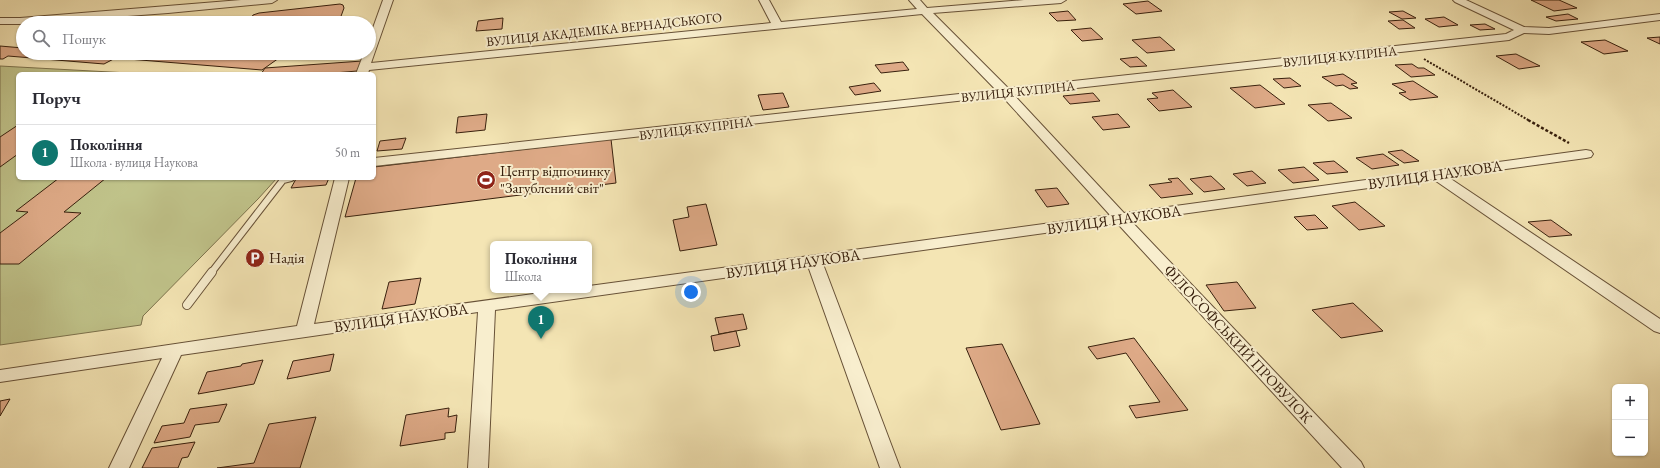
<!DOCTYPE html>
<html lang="uk">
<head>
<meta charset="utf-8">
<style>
	body { margin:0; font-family:"EB Garamond",serif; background:#f7f7f7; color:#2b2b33 }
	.controls { position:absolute; right:12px; bottom:12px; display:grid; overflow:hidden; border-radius:6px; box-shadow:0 1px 3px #0004 }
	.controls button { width:36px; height:36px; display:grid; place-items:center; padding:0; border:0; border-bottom:1px solid #e1e1e2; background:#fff; color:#2b2b33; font:20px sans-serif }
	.you { position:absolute; left:691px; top:292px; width:14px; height:14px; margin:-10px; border:3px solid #fff; border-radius:50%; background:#1a73e8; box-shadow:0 0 0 6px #1a73e833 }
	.badge { display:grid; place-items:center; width:26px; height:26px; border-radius:50%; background:#0f766e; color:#fff; font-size:13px; font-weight:700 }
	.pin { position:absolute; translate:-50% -33px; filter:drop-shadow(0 1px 2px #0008) }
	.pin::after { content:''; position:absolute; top:21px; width:14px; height:12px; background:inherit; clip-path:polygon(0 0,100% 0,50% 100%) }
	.popup { position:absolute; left:490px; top:241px; width:102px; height:52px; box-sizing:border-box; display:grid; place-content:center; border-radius:6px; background:#fff; filter:drop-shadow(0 1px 3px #0005); font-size:13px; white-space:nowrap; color:#7c7c81 }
	.popup b { font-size:15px; color:#2b2b33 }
	.popup::after { content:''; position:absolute; left:50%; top:100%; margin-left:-8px; border:8px solid transparent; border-top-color:#fff }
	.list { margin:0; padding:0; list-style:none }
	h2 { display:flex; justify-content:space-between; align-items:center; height:52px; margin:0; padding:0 16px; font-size:17px }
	h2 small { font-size:13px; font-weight:400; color:#7c7c81 }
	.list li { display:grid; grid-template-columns:26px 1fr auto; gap:12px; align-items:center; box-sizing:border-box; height:56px; padding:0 16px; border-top:1px solid #e1e1e2 }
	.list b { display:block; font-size:15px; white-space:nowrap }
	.list p { margin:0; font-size:13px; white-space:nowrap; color:#7c7c81 }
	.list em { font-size:13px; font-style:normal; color:#7c7c81 }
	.icon { flex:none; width:22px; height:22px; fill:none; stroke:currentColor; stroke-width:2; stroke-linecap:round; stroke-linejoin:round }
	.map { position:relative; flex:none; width:1660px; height:468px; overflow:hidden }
	.search { position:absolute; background:#fff; box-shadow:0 1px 3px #0004; left:16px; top:16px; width:360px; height:44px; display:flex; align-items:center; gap:10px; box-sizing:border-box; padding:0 14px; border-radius:22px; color:#7c7c81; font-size:15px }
	.panel { position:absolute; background:#fff; box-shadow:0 1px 3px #0004; left:16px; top:72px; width:360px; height:108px; border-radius:6px }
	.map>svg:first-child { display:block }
	.green { fill:#c0c38a; stroke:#7c724c }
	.building { fill:#deaa87; stroke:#38200d }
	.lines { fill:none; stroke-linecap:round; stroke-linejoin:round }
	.service-far1-casing { stroke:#675137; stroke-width:8 }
	.service-casing { stroke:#675137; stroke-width:10 }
	.minor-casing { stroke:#675137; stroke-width:2 }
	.path-far1 { stroke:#38200d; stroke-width:2; stroke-dasharray:2 1.5; stroke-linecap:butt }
	.path { stroke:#38200d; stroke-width:2.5; stroke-dasharray:3 2; stroke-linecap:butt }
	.service-far1 { stroke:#f8eece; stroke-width:6 }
	.service { stroke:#f8eece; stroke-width:8 }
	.minor { fill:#f8eece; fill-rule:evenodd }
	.labels { text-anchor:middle; stroke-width:4; stroke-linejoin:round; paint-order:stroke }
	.far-street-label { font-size:13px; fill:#38200d; stroke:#f8eece }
	.poi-label { font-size:15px; fill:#38200d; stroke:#f8eece; text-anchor:start }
	.street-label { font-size:15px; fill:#38200d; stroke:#f8eece }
</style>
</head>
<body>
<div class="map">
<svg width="1660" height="468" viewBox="0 0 1660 468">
	<rect width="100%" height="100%" fill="#f4e5b4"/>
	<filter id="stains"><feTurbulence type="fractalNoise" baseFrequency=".005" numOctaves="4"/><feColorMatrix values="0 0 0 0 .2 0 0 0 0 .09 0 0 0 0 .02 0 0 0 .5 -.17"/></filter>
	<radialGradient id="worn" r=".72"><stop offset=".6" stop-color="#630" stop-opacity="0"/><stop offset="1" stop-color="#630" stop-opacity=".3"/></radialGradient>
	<path class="green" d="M 0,66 L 147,74 L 18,74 L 18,178 L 277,178 L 258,199 L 143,316 L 141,325 L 0,345 Z"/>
	<g class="building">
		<path d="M 1531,0 L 1559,0 L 1577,8 L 1554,11 Z"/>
		<path d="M 1148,1 L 1162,11 L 1136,14 L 1123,4 Z"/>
		<path d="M 340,4 L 343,5 L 344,8 L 340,19 L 353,17 L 351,23 L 323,23 L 324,20 L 312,21 L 314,17 L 268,23 L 249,22 L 253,15 L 259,13 Z"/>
		<path d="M 1068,11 L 1076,20 L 1057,21 L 1049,13 Z"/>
		<path d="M 1403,11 L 1416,18 L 1402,19 L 1389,12 Z"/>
		<path d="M 1568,14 L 1578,19 L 1556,21 L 1546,17 Z"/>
		<path d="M 1444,17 L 1458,25 L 1439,27 L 1425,19 Z"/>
		<path d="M 503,18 L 502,29 L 476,31 L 478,21 Z"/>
		<path d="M 1403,20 L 1415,28 L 1399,29 L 1388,21 Z"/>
		<path d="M 1485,24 L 1495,29 L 1480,30 L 1470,25 Z"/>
		<path d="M 1091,28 L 1103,39 L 1082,41 L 1071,30 Z"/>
		<path d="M 1160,37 L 1175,50 L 1147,53 L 1132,40 Z"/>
		<path d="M 1660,37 L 1660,44 L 1647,38 Z"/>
		<path d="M 1605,40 L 1628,51 L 1604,54 L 1581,42 Z"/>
		<path d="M 0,46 L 23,48 L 23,53 L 125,53 L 104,64 L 8,56 L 3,59 L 0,59 Z"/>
		<path d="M 125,53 L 211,53 L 279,58 L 262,70 L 116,58 Z"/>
		<path d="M 1516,54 L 1540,66 L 1519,69 L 1496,56 Z"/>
		<path d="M 1137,57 L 1147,66 L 1130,67 L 1120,59 Z"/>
		<path d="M 362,61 L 357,71 L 323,74 L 261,74 L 265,68 Z"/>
		<path d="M 903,62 L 909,70 L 881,73 L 875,65 Z"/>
		<path d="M 1412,64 L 1418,68 L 1424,68 L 1435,75 L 1411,77 L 1395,65 Z"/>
		<path d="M 1343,74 L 1357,83 L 1351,84 L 1358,88 L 1350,89 L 1343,85 L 1336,86 L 1322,77 Z"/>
		<path d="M 1290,78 L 1301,86 L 1284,88 L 1273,79 Z"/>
		<path d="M 1413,81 L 1438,97 L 1410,100 L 1399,93 L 1406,92 L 1392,84 Z"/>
		<path d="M 874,83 L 881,91 L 855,95 L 849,87 Z"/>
		<path d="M 1260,85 L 1285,104 L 1255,108 L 1230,88 Z"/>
		<path d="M 1173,90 L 1192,107 L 1159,111 L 1147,99 L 1158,98 L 1152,93 Z"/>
		<path d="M 783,93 L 789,107 L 763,110 L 758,95 Z"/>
		<path d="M 1093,93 L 1100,101 L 1070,104 L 1063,96 Z"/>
		<path d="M 1331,103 L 1352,118 L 1328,121 L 1308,105 Z"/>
		<path d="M 487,114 L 485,130 L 456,133 L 458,117 Z"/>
		<path d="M 1118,114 L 1130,127 L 1103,130 L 1092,117 Z"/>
		<path d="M 18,125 L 18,154 L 0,167 L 0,137 Z"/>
		<path d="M 406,138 L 402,149 L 377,151 L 380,141 Z"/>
		<path d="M 611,139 L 616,183 L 345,217 L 356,178 L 374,178 L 374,167 Z"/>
		<path d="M 1402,150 L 1419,161 L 1404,163 L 1388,152 Z"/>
		<path d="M 1383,154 L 1399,165 L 1372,169 L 1356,158 Z"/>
		<path d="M 1334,161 L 1348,172 L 1327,174 L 1313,163 Z"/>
		<path d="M 1304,167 L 1319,180 L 1293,183 L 1278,170 Z"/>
		<path d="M 1252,171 L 1266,183 L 1247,186 L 1233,174 Z"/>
		<path d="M 1211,176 L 1225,189 L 1204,192 L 1190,179 Z"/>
		<path d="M 59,178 L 106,178 L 64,212 L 81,213 L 19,264 L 0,264 L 0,233 L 28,212 L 16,211 Z"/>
		<path d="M 307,178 L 329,178 L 326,185 L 291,188 L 296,179 Z"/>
		<path d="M 1178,178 L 1193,194 L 1161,198 L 1149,185 L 1172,182 L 1168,179 Z"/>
		<path d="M 1057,188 L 1069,204 L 1047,207 L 1035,190 Z"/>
		<path d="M 1355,202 L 1385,226 L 1359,230 L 1332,206 Z"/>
		<path d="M 706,204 L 717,245 L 680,251 L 673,220 L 689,217 L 687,207 Z"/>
		<path d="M 1315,215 L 1328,228 L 1307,230 L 1294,217 Z"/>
		<path d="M 1551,220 L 1572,235 L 1549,237 L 1528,222 Z"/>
		<path d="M 421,278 L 415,304 L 382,309 L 389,282 Z"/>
		<path d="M 1237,282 L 1256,308 L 1224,311 L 1206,285 Z"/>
		<path d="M 1353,303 L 1383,331 L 1341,338 L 1312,310 Z"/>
		<path d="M 743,314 L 747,329 L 719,334 L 715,318 Z"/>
		<path d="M 736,331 L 740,346 L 714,351 L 711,336 Z"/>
		<path d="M 1134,338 L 1188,410 L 1136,418 L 1129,406 L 1160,402 L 1126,353 L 1097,359 L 1088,347 Z"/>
		<path d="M 1002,344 L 1040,424 L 1001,430 L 966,348 Z"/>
		<path d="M 334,354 L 330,371 L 287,379 L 293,361 Z"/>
		<path d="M 263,360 L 254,384 L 198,394 L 207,372 L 241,366 L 242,364 Z"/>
		<path d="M 10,399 L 0,416 L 0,401 Z"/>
		<path d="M 227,404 L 219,422 L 195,425 L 190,437 L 154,443 L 162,426 L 184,423 L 190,409 Z"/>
		<path d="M 449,408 L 448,417 L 457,415 L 455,432 L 445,433 L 445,439 L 400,446 L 406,415 Z"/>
		<path d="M 316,417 L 300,468 L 217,468 L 254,463 L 269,424 Z"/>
		<path d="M 195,442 L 188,457 L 182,458 L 178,468 L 142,468 L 152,448 Z"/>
	</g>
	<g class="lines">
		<defs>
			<path id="service-far1" d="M 211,273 L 283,180 L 291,178"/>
			<path id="service" d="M 187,305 L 212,272"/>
			<g id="minor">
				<path d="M 241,0 L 277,0 L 272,3 L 168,13 L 20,24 L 0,24 L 0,18 L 20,18 Z"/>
				<path d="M 383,0 L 393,0 L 371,63 L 771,23 L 759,0 L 769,0 L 781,22 L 917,9 L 909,0 L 920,0 L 927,8 L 1024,0 L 1066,0 L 1061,3 L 933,13 L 1008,88 L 1506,34 L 1514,30 L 1455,2 L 1453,0 L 1466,0 L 1524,27 L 1549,28 L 1660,14 L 1660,20 L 1549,34 L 1524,33 L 1509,40 L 1014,95 L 1124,213 L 1586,150 L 1591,151 L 1593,154 L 1591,157 L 1586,158 L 1448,177 L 1660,319 L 1660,333 L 1654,331 L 1433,179 L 1131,221 L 1361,462 L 1364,468 L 1342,468 L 1117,223 L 823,264 L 900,468 L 880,468 L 808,266 L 495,310 L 488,468 L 468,468 L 478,312 L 181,355 L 129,468 L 109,468 L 162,358 L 0,382 L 0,370 L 297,326 L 335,178 L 349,178 L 314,324 L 562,290 L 589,290 L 589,286 L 1110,215 L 1002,96 L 374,166 L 374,158 L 996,90 L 922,14 L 369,70 L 368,74 L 356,74 L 364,53 L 369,53 L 369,39 Z"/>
			</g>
		</defs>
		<use href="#service-far1" class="service-far1-casing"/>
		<use href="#service" class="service-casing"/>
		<use href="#minor" class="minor-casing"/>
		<path class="path-far1" d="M 1424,59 L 1530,121"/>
		<path class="path" d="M 1528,120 L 1569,143"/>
		<use href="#service-far1" class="service-far1"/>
		<use href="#service" class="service"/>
		<use href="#minor" class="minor"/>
	</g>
	<defs>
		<symbol id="stadium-disc" viewBox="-11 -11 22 22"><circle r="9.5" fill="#8f2418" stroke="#f8eece"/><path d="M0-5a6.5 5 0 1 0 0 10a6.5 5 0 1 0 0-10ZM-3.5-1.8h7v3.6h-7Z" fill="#fff"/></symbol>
		<symbol id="parking-disc" viewBox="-11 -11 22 22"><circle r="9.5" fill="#8f2418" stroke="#f8eece"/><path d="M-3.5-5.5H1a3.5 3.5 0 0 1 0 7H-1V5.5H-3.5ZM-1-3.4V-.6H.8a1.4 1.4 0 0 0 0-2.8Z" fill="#fff"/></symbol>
	</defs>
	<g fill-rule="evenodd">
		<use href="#stadium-disc" x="475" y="169" width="22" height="22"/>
		<use href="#parking-disc" x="244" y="247" width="22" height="22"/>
	</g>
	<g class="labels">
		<g class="far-street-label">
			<text transform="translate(604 29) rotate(-6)" y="5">ВУЛИЦЯ АКАДЕМІКА ВЕРНАДСЬКОГО</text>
			<text transform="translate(1340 56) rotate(-6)" y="5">ВУЛИЦЯ КУПРІНА</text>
			<text transform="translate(1018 91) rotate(-6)" y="5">ВУЛИЦЯ КУПРІНА</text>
			<text transform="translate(696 128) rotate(-7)" y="5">ВУЛИЦЯ КУПРІНА</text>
		</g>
		<g class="poi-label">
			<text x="500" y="176">Центр відпочинку<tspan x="500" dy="17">"Загублений світ"</tspan></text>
			<text x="269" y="263">Надія</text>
		</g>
		<g class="street-label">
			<text transform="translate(1435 175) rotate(-8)" y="5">ВУЛИЦЯ НАУКОВА</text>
			<text transform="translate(1114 220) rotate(-8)" y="5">ВУЛИЦЯ НАУКОВА</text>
			<text transform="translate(793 264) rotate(-8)" y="5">ВУЛИЦЯ НАУКОВА</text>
			<text transform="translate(401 318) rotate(-8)" y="5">ВУЛИЦЯ НАУКОВА</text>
			<text transform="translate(1238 344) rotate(47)" y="5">ФІЛОСОФСЬКИЙ ПРОВУЛОК</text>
		</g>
	</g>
	<rect width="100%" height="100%" filter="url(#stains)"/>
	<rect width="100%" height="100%" fill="url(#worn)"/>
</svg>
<div class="controls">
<button>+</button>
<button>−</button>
</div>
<div class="you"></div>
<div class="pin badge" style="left:541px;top:339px">1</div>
<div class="popup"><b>Покоління</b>Школа</div>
<div class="search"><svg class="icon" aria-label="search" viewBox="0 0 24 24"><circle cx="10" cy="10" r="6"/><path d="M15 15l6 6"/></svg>Пошук</div>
<section class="panel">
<h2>Поруч<small></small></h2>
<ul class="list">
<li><span class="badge">1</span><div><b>Покоління</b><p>Школа · вулиця Наукова</p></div><em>50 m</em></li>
</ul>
</section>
</div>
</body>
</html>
